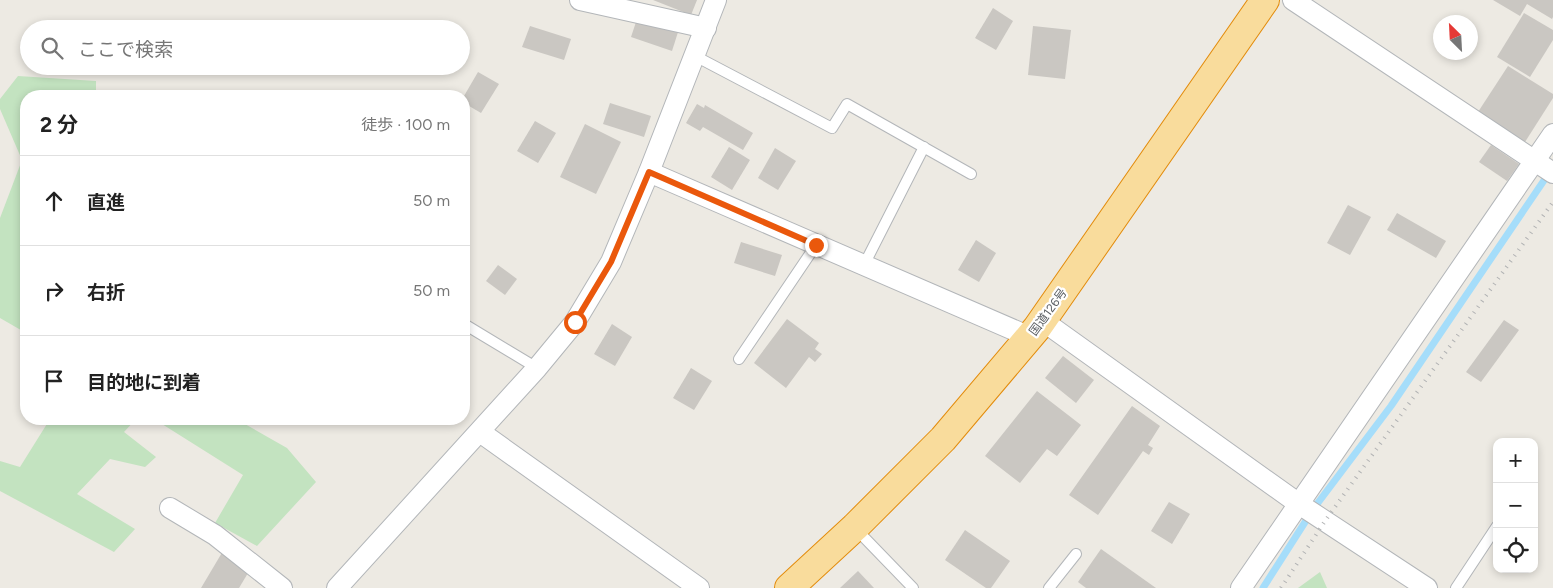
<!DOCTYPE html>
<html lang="ja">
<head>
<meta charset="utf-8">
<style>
	body { margin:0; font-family:Figtree,"Noto Sans JP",sans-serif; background:#f6f6f6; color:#222 }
	.controls { position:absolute; right:15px; bottom:15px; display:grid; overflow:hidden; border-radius:10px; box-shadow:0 2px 8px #0003 }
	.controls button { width:45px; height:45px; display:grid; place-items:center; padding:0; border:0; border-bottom:1px solid #e0e0e0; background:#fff; color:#222; font:25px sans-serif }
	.compass { position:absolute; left:1433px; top:15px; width:45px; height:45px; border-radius:50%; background:#fff; box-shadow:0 2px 8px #0003; rotate:336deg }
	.stop { position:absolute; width:15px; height:15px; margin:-11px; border:4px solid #ea580c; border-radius:50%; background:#fff }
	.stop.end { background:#ea580c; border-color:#fff; box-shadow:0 1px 5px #0008 }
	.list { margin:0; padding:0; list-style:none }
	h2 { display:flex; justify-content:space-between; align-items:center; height:65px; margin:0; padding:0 20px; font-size:21px }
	h2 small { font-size:16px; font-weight:400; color:#767676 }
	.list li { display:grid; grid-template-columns:32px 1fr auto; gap:15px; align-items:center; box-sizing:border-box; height:90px; padding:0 20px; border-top:1px solid #e0e0e0 }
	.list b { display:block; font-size:19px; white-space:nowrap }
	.list em { font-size:16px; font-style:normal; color:#767676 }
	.icon { flex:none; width:28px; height:28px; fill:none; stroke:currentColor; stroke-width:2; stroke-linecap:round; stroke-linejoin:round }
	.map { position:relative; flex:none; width:1553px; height:588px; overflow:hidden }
	.search { position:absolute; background:#fff; box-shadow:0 2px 8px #0003; left:20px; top:20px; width:450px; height:55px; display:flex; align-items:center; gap:12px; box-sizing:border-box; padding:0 18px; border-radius:28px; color:#767676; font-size:19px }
	.panel { position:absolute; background:#fff; box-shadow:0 2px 8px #0003; left:20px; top:90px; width:450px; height:335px; border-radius:20px }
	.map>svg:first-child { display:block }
	.green { fill:#c3e3c0 }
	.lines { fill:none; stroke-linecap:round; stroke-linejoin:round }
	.stream { stroke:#a5ddfa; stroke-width:7 }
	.building { fill:#cac7c2 }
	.service-casing { stroke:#b3b6b9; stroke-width:12 }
	.minor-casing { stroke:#b3b6b9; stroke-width:22 }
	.trunk-casing { stroke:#e38c0c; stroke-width:30 }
	.service { stroke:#fff; stroke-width:10 }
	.minor { stroke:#fff; stroke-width:20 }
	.trunk { stroke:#f9dc9c; stroke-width:28 }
	.rail { stroke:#b1b2b3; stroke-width:4; stroke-dasharray:1 6; stroke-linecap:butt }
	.route { stroke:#ea580c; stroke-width:6 }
	.labels { text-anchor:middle; stroke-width:4.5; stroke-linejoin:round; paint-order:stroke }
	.street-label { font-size:12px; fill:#5b5f63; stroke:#fff }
</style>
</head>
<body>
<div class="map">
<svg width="1553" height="588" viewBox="0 0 1553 588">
	<rect width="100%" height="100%" fill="#edeae3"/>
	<g class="green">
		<path d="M 18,76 L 96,81 L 96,96 L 26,96 L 26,333 L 0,318 L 0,218 L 22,160 L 0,109 L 0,99 Z"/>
		<path d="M 50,419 L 136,419 L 124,432 L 156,457 L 145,467 L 110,459 L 77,494 L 135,529 L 114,552 L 0,491 L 0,461 L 20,467 Z"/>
		<path d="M 154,419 L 236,419 L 287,448 L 316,482 L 257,546 L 215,523 L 243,475 Z"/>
		<path d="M 1320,572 L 1327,588 L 1298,588 Z"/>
	</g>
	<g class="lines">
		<path class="stream" d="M 1263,588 L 1314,508 L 1391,406 L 1549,173"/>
	</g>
	<g class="building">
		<path d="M 653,0 L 697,0 L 691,15 Z"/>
		<path d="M 1493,0 L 1553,0 L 1553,17 L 1552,19 L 1527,4 L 1520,16 Z"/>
		<path d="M 993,8 L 1013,21 L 996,50 L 975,38 Z"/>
		<path d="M 1524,13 L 1553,30 L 1553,40 L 1530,77 L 1497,57 Z"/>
		<path d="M 638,16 L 679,29 L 672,51 L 631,37 Z"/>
		<path d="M 530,26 L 571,39 L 564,60 L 522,47 Z"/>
		<path d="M 1033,26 L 1071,30 L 1065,79 L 1028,75 Z"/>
		<path d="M 1508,66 L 1553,94 L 1553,98 L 1525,142 L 1478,112 Z"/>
		<path d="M 478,72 L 499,84 L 481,113 L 464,103 L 464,96 Z"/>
		<path d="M 610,103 L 651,116 L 644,137 L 603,124 Z"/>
		<path d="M 697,104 L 704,108 L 705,105 L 753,133 L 743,150 L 703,127 L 700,131 L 686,123 Z"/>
		<path d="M 535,121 L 556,133 L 538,163 L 517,151 Z"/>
		<path d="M 585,124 L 621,142 L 596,194 L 560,177 Z"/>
		<path d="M 1491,145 L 1519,164 L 1507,181 L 1479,162 Z"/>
		<path d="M 729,147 L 750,160 L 732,190 L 711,177 Z"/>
		<path d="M 775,148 L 796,161 L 778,190 L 758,178 Z"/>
		<path d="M 1348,205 L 1371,217 L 1350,255 L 1327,243 Z"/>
		<path d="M 1397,213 L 1446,241 L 1436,258 L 1387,230 Z"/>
		<path d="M 976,240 L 996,253 L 979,282 L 958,270 Z"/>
		<path d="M 741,242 L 782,255 L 775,276 L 734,263 Z"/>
		<path d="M 498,265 L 517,279 L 505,295 L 486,281 Z"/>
		<path d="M 787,319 L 819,343 L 815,349 L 822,354 L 815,362 L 809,357 L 786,388 L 754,363 Z"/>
		<path d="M 1504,320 L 1519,330 L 1481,382 L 1466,372 Z"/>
		<path d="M 612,324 L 632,337 L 615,366 L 594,354 Z"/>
		<path d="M 1063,356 L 1094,380 L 1076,403 L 1045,378 Z"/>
		<path d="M 691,368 L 712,381 L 694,410 L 673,398 Z"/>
		<path d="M 1037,391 L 1081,425 L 1057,456 L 1047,449 L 1020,483 L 985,456 Z"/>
		<path d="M 1132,406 L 1160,426 L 1148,445 L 1153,448 L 1149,455 L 1143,451 L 1098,515 L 1069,495 Z"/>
		<path d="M 1169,502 L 1190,514 L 1172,544 L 1151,531 Z"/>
		<path d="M 965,530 L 1010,561 L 991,588 L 986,588 L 945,560 Z"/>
		<path d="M 1101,549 L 1156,588 L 1086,588 L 1078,582 Z"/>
		<path d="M 223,551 L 251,568 L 239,588 L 201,588 Z"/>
		<path d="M 858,571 L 874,588 L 840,588 Z"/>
	</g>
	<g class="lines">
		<defs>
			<g id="service">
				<path d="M 695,56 L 832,128 L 847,104 L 971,174"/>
				<path d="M 864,265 L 924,147"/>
				<path d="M 464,324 L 537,368"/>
				<path d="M 739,359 L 816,245"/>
				<path d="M 855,528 L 913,588"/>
				<path d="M 1049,588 L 1076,554"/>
				<path d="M 1456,588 L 1497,526"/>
			</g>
			<g id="minor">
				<path d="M 580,0 L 706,28"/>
				<path d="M 1293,0 L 1553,173"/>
				<path d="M 649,172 L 1030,337"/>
				<path d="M 1043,321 L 1299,504 L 1427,588"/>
				<path d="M 480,432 L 699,588"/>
				<path d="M 170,508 L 215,535 L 282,588"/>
				<path d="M 337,588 L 537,368 L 575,322 L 611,262 L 649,172 L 716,0"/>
				<path d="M 1241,588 L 1553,134"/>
			</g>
			<path id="trunk" d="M 789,588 L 855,527 L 943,439 L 1037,328 L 1265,0"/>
		</defs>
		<use href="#service" class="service-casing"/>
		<use href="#minor" class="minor-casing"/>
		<use href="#trunk" class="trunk-casing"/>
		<use href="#service" class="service"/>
		<use href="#minor" class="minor"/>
		<use href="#trunk" class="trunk"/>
		<path class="rail" d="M 1281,588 L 1325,521 L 1553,202"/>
	</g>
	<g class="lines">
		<path class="route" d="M 575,322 L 611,262 L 649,172 L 816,245"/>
	</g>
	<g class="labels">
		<g class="street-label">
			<text transform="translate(1048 312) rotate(-54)" y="4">国道126号</text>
		</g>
	</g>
</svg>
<div class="controls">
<button>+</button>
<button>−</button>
<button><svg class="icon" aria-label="locate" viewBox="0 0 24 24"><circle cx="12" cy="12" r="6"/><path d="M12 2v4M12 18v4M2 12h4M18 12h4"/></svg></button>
</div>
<svg class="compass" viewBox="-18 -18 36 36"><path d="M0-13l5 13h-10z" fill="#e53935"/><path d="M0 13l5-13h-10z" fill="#767676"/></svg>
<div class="stop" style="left:575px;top:322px"></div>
<div class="stop end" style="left:816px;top:245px"></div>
<div class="search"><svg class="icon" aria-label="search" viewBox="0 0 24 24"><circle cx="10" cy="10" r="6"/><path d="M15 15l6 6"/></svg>ここで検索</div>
<section class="panel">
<h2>2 分<small>徒歩 · 100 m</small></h2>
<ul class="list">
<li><svg class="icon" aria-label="ahead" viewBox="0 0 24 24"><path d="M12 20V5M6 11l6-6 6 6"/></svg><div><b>直進</b></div><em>50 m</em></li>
<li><svg class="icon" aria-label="right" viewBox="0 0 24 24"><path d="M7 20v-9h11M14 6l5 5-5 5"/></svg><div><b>右折</b></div><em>50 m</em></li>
<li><svg class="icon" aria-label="arrive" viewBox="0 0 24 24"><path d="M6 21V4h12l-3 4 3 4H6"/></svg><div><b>目的地に到着</b></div></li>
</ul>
</section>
</div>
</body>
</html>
